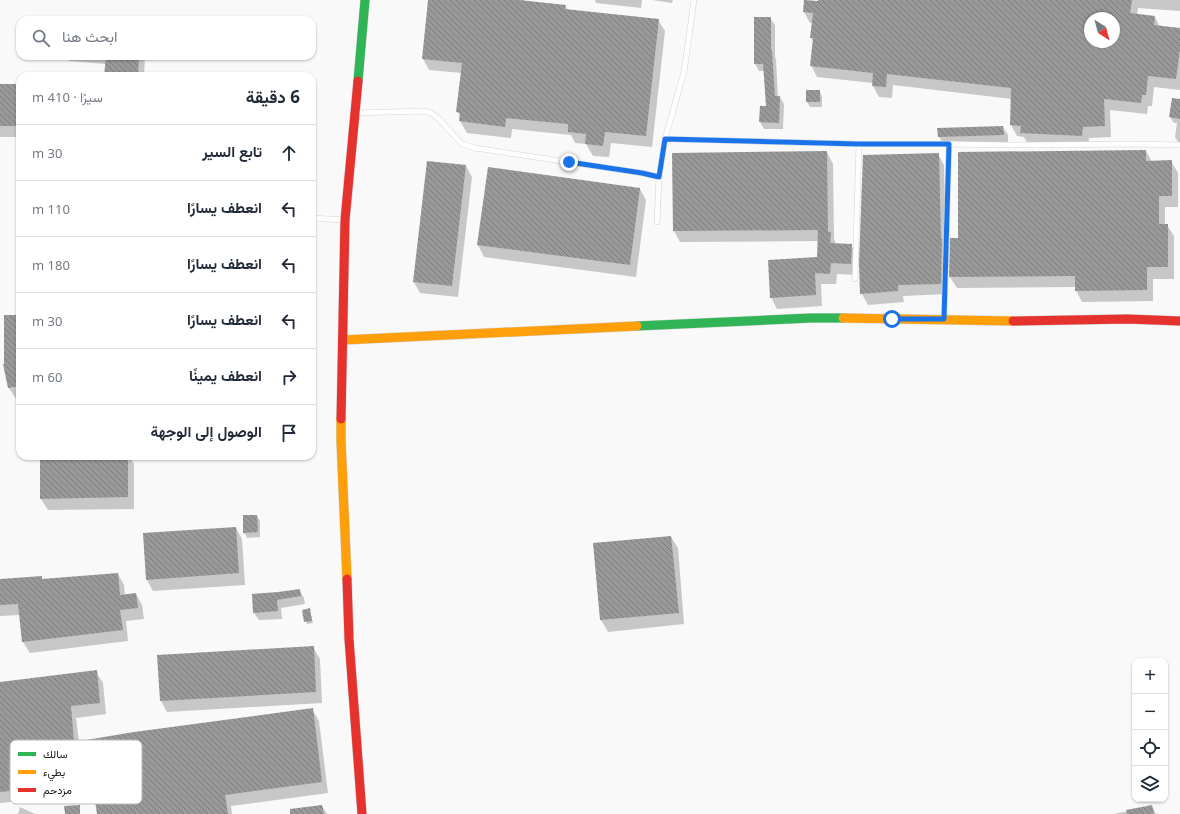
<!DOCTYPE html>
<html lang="ar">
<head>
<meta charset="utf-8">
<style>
	body { margin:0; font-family:"Noto Sans",Vazirmatn,sans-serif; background:#f2f2f3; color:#1f2937; direction:rtl }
	.controls { position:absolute; right:12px; bottom:12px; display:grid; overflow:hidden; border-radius:8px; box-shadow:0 1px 3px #0004 }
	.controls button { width:36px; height:36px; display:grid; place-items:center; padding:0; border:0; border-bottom:1px solid #e0e1e3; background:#fff; color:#1f2937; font:20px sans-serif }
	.compass { position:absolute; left:1084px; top:12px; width:36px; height:36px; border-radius:50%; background:#fff; box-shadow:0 1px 3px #0004; rotate:144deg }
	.stop { position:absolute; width:12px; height:12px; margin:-9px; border:3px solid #1a73e8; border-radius:50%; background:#fff }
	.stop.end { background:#1a73e8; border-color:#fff; box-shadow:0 1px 4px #0008 }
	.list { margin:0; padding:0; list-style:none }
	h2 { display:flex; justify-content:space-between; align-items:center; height:52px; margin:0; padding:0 16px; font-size:17px }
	h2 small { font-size:13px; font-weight:400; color:#747a83 }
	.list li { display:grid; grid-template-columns:26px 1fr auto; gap:12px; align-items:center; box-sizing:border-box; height:56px; padding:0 16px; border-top:1px solid #e0e1e3 }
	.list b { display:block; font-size:15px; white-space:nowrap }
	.list em { font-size:13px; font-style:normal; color:#747a83 }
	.icon { flex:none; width:22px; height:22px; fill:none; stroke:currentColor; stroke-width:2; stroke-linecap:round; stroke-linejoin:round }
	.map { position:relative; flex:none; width:1180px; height:814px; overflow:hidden; direction:ltr }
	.search { position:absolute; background:#fff; box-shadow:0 1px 3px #0004; left:16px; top:16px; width:300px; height:44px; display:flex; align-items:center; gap:10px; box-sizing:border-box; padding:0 14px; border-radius:12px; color:#747a83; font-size:15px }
	.panel { position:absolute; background:#fff; box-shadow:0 1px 3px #0004; left:16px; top:72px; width:300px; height:388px; border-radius:12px; direction:rtl }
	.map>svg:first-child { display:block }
	.shadow { fill:#0003; fill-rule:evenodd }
	.building { fill:url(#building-back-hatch); fill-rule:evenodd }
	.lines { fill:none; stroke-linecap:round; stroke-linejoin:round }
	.lane-casing { stroke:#d4d4d5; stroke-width:6 }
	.fast-casing { stroke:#d4d4d5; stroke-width:10 }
	.slow-casing { stroke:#d4d4d5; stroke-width:10 }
	.jam-casing { stroke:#d4d4d5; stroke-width:10 }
	.lane { stroke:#fefefe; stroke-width:5 }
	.fast { stroke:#30b455; stroke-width:9 }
	.slow { stroke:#ff9f0a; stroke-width:9 }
	.jam { stroke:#e5322d; stroke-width:9 }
	.route { stroke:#1a73e8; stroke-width:5 }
	.key { fill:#fff; stroke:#bcbcbc; stroke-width:1 }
	.key-label { font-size:11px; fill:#212021 }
</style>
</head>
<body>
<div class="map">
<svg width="1180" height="814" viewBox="0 0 1180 814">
	<defs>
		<pattern id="building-back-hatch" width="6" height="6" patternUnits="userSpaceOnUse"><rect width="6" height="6" fill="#999"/><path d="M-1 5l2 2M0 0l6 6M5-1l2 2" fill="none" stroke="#7c7c7c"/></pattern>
	</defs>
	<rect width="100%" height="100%" fill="#f9f9fa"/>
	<g class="shadow">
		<path d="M 429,0 L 524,0 L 525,2 L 565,6 L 568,10 L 658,20 L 665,31 L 652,147 L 611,143 L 609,157 L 593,156 L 586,144 L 575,143 L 571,135 L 512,129 L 511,138 L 467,133 L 460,121 L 461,118 L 458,112 L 462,73 L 429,70 L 423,59 Z"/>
		<path d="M 595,0 L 642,0 L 641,8 L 596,3 Z"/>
		<path d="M 652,0 L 673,0 L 672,3 Z"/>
		<path d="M 819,0 L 1180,0 L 1180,11 L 1138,8 L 1137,15 L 1155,17 L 1160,27 L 1180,29 L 1180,90 L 1154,87 L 1152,106 L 1148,106 L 1147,114 L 1110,110 L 1111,137 L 1089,138 L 1088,147 L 1028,144 L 1024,137 L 1017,136 L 1011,125 L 1012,99 L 893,85 L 892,98 L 879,97 L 873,86 L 873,83 L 817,77 L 811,65 L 814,42 L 811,38 L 813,23 L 810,23 L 804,12 L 819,2 ZM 1090,18 L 1114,18 L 1114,42 L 1090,42 Z"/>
		<path d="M 770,18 L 775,25 L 775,57 L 776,59 L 778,97 L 780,97 L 784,104 L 783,129 L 764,129 L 760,122 L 767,107 L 765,71 L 759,71 L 755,64 Z"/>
		<path d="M 66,56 L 145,56 L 144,76 L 105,76 L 106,64 L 69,61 Z"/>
		<path d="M 84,73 L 100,75 L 101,76 L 83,76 Z"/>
		<rect x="0" y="85" width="20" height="52"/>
		<path d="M 819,91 L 822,96 L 822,107 L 810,107 L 807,102 Z"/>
		<path d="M 1173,99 L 1180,100 L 1180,143 L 1178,142 L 1175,137 L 1177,123 L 1174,123 L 1170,117 Z"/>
		<path d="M 1003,127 L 1008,135 L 1008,143 L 943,145 L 939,136 Z"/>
		<path d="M 1146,151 L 1152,162 L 1171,161 L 1178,173 L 1178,207 L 1165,207 L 1165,225 L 1167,225 L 1174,236 L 1174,279 L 1153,279 L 1153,301 L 1082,302 L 1076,290 L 1076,287 L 957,288 L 950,277 L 959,239 Z"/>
		<path d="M 827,152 L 833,164 L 834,239 L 836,244 L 851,245 L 858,256 L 857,275 L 837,274 L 836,284 L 821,284 L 822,306 L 777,309 L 771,297 L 818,258 L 818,241 L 680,242 L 674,231 L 673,154 Z"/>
		<path d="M 938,154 L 944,165 L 947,294 L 903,296 L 904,302 L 868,305 L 862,294 Z"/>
		<path d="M 466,166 L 472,177 L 458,297 L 420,293 L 414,282 Z"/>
		<path d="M 640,189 L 646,200 L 636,277 L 484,257 L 478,245 Z"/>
		<path d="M 20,316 L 20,398 L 16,399 L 9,388 L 5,365 Z"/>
		<path d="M 41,456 L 129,456 L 134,464 L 134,509 L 48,510 L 41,499 Z"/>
		<path d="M 257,516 L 260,521 L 260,537 L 247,538 L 244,532 Z"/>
		<path d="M 236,528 L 242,539 L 245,585 L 153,591 L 147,580 Z"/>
		<path d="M 671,537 L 678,548 L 684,624 L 608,632 L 601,620 L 594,544 Z"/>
		<path d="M 118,574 L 124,585 L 125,596 L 136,594 L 142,605 L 144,619 L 126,621 L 128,641 L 30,653 L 23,642 L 20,615 L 0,616 L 0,580 L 41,577 L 43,580 Z"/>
		<path d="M 299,590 L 304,598 L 305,604 L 281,608 L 282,619 L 259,620 L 254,613 L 278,593 Z"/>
		<path d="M 303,611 L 310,612 L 313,623 L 307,624 Z"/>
		<path d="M 313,647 L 320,659 L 322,703 L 167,712 L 161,701 Z"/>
		<path d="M 96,672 L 103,683 L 106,714 L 76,718 L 79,742 L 312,709 L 319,721 L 328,793 L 231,806 L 232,814 L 98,814 L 90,762 L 81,763 L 84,795 L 0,803 L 0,683 Z"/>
		<path d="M 322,806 L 327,814 L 292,814 Z"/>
		<path d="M 1152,806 L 1156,814 L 1114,814 Z"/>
		<path d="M 20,807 L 35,814 L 18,814 Z"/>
	</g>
	<g class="building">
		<path d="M 428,0 L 519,0 L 566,5 L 565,9 L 659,19 L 646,136 L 605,132 L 603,146 L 585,144 L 586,134 L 568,132 L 568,124 L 506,118 L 505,127 L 459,121 L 460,113 L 456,112 L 462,63 L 422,59 Z"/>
		<path d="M 804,0 L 818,1 L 818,0 L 1132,0 L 1130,13 L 1155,16 L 1154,25 L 1180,28 L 1180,49 L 1176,79 L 1148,76 L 1146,95 L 1142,95 L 1141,103 L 1104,99 L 1105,126 L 1083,127 L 1082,136 L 1020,133 L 1021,126 L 1010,125 L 1011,88 L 887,74 L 886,87 L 872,86 L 873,73 L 810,66 L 813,38 L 810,38 L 813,13 L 803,12 ZM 1090,18 L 1114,18 L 1114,42 L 1090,42 Z"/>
		<path d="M 754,17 L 771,17 L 771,51 L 772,51 L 775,96 L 780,96 L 779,123 L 759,122 L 760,106 L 766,106 L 763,64 L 754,64 Z"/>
		<path d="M 106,56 L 139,56 L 138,76 L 104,76 Z"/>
		<rect x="0" y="84" width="20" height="42"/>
		<rect x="806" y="90" width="14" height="12"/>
		<path d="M 1172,98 L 1180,99 L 1180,119 L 1169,117 Z"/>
		<path d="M 1003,126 L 1004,135 L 938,137 L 937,128 Z"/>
		<path d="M 1146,150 L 1146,161 L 1172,160 L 1172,196 L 1159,196 L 1159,224 L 1168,224 L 1168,267 L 1147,267 L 1147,290 L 1075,291 L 1075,276 L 949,277 L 950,238 L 958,238 L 958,152 Z"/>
		<path d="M 827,151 L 828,232 L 831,232 L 830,243 L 852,244 L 851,264 L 831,263 L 830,274 L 815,273 L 816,295 L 770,298 L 768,260 L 817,257 L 818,230 L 673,231 L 672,153 Z"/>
		<path d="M 939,153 L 941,239 L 942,239 L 941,284 L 898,285 L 898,291 L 860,294 L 859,264 L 863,155 Z"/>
		<path d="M 427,161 L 466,165 L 452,286 L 413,282 Z"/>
		<path d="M 488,167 L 640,188 L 630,265 L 477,245 Z"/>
		<path d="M 4,315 L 20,315 L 20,386 L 8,388 L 3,364 L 4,364 Z"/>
		<path d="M 40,456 L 128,456 L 128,497 L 40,499 Z"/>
		<path d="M 243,515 L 257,515 L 258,532 L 243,533 Z"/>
		<path d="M 236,527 L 239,573 L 146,580 L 143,533 Z"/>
		<path d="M 671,536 L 679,613 L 600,620 L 593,543 Z"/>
		<path d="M 118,573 L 120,595 L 136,593 L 138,608 L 120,610 L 123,630 L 22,642 L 18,604 L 0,605 L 0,579 L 42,576 L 42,579 Z"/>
		<path d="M 300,589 L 301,596 L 277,600 L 278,611 L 253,613 L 252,594 L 278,592 Z"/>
		<path d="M 310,608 L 312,621 L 304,622 L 302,610 Z"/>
		<path d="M 314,646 L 316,692 L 160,701 L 157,655 Z"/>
		<path d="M 97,670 L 100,703 L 71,706 L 74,742 L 134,732 L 313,708 L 322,782 L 225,795 L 228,814 L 97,814 L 87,750 L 75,752 L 78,784 L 0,792 L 0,682 Z"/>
		<path d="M 80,805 L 80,814 L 65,814 L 64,806 Z"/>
		<path d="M 322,805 L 324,814 L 290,814 L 290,809 Z"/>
		<path d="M 1152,805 L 1154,814 L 1127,814 L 1126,810 Z"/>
	</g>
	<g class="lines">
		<defs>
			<g id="lane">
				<path d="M 356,113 L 424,111 L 431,113 L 438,118 L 462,144 L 475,148 L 642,173 L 659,177"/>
				<path d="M 665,139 L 859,144 L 949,144 L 1011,145 L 1131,144 L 1180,145"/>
				<path d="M 312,218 L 344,220"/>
				<path d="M 657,222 L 659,177 L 665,139 L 684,72 L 694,0"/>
				<path d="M 855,279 L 859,144"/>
				<path d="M 944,319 L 949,144"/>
			</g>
			<g id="fast">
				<path d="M 358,81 L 365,0"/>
				<path d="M 637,326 L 811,318 L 843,318"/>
			</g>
			<g id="slow">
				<path d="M 843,318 L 1013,321"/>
				<path d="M 343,340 L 637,326"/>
				<path d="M 341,419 L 341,441 L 347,579"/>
			</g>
			<g id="jam">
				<path d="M 1013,321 L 1128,319 L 1180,321"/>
				<path d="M 341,419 L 345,220 L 358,81"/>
				<path d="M 347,579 L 349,639 L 362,814"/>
			</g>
		</defs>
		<use href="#lane" class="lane-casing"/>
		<use href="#fast" class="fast-casing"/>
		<use href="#slow" class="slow-casing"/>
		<use href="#jam" class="jam-casing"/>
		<use href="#lane" class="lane"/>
		<use href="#fast" class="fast"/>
		<use href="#slow" class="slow"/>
		<use href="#jam" class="jam"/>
	</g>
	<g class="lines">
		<path class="route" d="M 569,162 L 642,173 L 659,177 L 665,139 L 859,144 L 949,144 L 944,319 L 892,319"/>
	</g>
	<rect x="10" y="740" width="132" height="64" rx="6" class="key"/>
	<rect x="18" y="752" width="18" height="4" fill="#30b455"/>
	<rect x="18" y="770" width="18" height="4" fill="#ff9f0a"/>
	<rect x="18" y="788" width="18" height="4" fill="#e5322d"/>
	<g class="key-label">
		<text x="43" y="758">سالك</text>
		<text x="43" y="776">بطيء</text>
		<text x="43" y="794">مزدحم</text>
	</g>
</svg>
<div class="controls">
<button>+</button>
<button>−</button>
<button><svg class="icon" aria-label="locate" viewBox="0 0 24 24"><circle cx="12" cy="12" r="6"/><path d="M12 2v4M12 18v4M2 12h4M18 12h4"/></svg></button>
<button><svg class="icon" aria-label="layers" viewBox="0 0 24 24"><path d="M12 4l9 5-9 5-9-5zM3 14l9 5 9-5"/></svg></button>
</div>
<svg class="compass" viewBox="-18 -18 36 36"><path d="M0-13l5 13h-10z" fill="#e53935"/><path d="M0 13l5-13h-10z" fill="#747a83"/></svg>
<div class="stop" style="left:892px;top:319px"></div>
<div class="stop end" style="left:569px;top:162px"></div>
<div class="search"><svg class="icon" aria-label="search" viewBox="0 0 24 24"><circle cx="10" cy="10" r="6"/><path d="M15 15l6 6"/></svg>ابحث هنا</div>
<section class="panel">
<h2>6 دقيقة<small>سيرًا · 410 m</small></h2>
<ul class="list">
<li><svg class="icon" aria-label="ahead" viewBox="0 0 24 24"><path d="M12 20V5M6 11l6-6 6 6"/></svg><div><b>تابع السير</b></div><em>30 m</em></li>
<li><svg class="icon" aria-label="left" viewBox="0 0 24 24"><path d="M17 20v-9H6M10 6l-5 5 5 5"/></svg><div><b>انعطف يسارًا</b></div><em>110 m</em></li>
<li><svg class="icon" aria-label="left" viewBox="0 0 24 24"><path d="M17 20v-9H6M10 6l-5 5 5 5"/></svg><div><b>انعطف يسارًا</b></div><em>180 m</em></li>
<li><svg class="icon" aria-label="left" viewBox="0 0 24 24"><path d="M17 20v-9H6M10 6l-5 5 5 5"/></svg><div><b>انعطف يسارًا</b></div><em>30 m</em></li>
<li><svg class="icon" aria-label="right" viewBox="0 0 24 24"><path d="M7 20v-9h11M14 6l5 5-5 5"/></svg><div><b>انعطف يمينًا</b></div><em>60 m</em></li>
<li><svg class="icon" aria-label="arrive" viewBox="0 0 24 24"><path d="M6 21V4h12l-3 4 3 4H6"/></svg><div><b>الوصول إلى الوجهة</b></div></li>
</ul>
</section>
</div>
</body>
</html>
